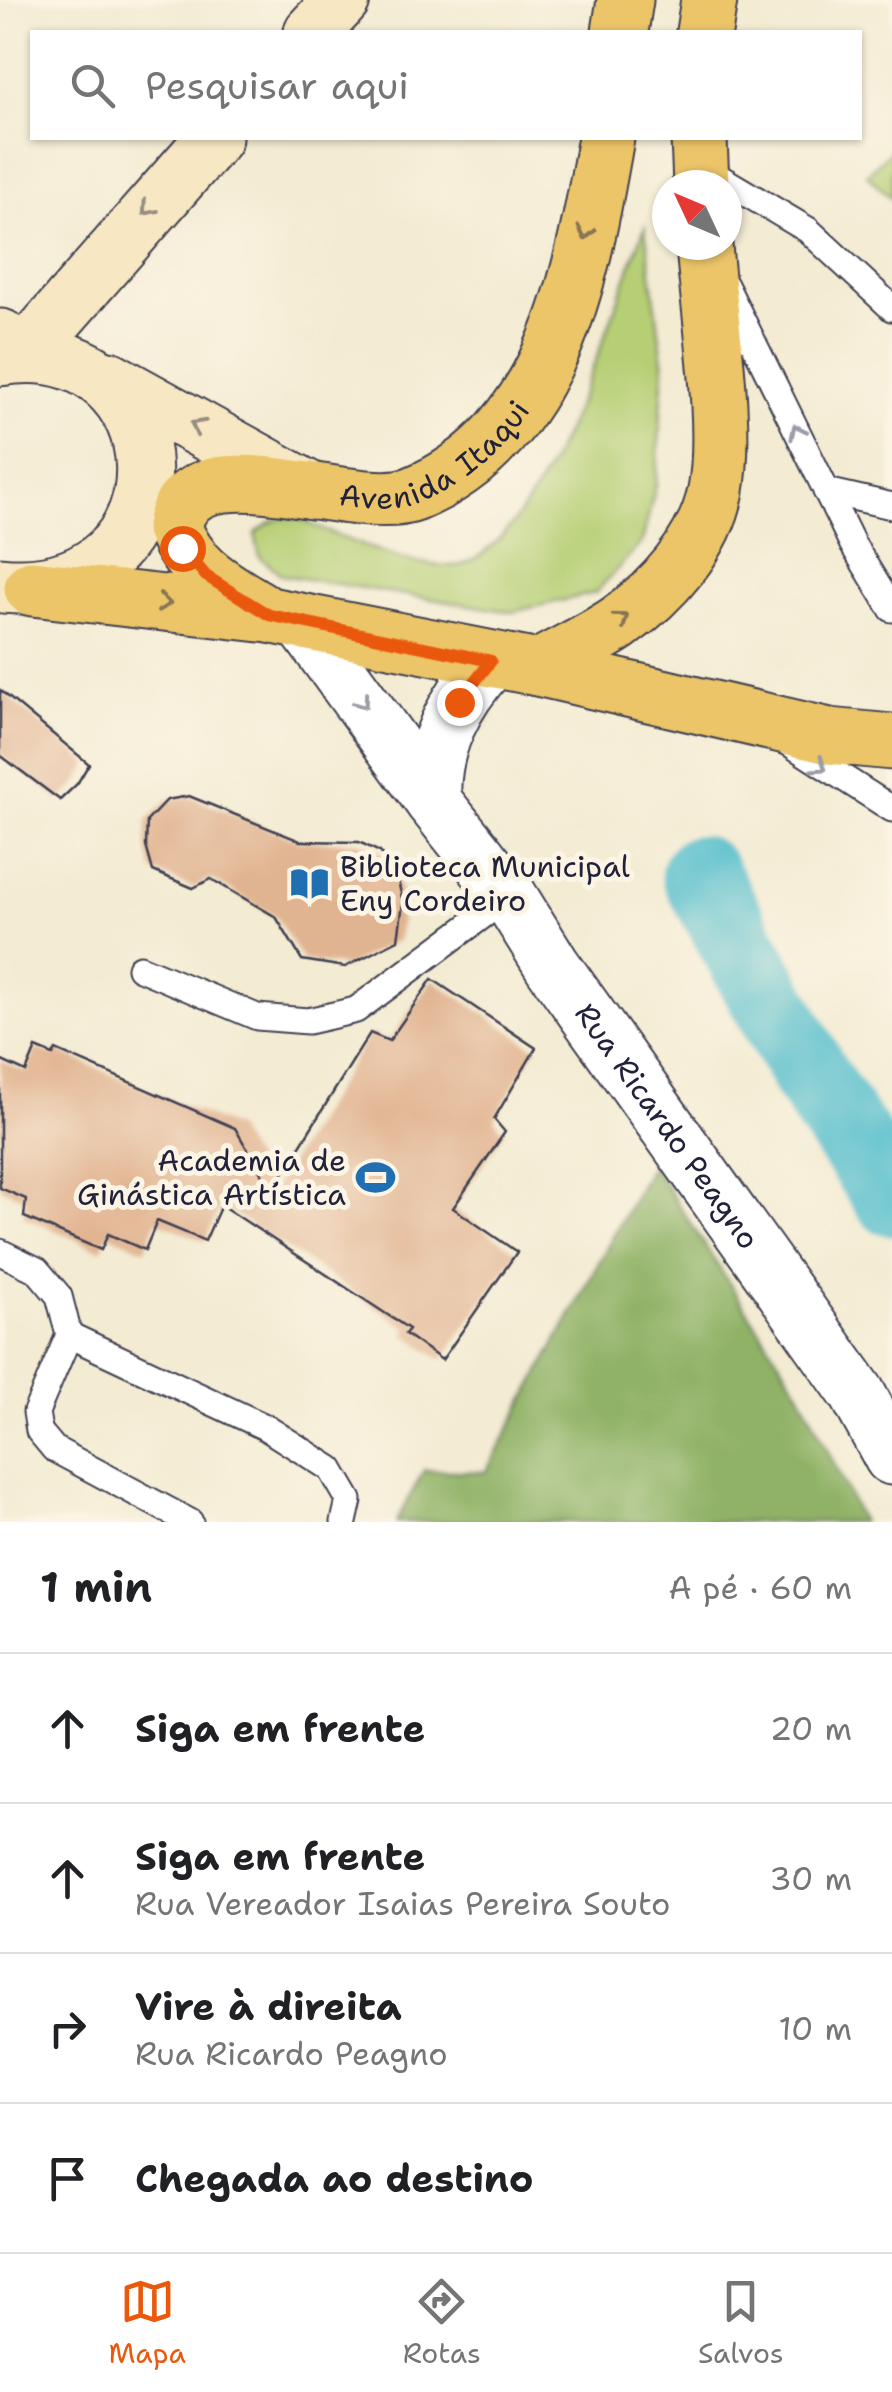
<!DOCTYPE html>
<html lang="pt">
<head>
<meta charset="utf-8">
<style>
	body { margin:0; font-family:"Shantell Sans",sans-serif; background:#f2f2f2; color:#202124 }
	.compass { position:absolute; left:652px; top:170px; width:90px; height:90px; border-radius:50%; background:#fff; box-shadow:0 2px 8px #0004; rotate:314deg }
	.stop { position:absolute; width:30px; height:30px; margin:-22px; border:8px solid #ea580c; border-radius:50%; background:#fff }
	.stop.end { background:#ea580c; border-color:#fff; box-shadow:0 2px 10px #0008 }
	.list { margin:0; padding:0; list-style:none }
	h2 { display:flex; justify-content:space-between; align-items:center; height:130px; margin:0; padding:0 40px; font-size:42px }
	h2 small { font-size:32px; font-weight:400; color:#757577 }
	.list li { display:grid; grid-template-columns:65px 1fr auto; gap:30px; align-items:center; box-sizing:border-box; height:150px; padding:0 40px; border-top:2px solid #e0e0e0 }
	.list b { display:block; font-size:38px; white-space:nowrap }
	.list p { margin:0; font-size:32px; white-space:nowrap; color:#757577 }
	.list em { font-size:32px; font-style:normal; color:#757577 }
	.icon { flex:none; width:55px; height:55px; fill:none; stroke:currentColor; stroke-width:2; stroke-linecap:round; stroke-linejoin:round }
	.map { position:relative; flex:none; width:892px; height:1522px; overflow:hidden }
	.search { position:absolute; background:#fff; box-shadow:0 2px 8px #0004; left:30px; right:30px; top:30px; height:110px; display:flex; align-items:center; gap:25px; box-sizing:border-box; padding:0 35px; border-radius:0px; color:#757577; font-size:38px }
	.sheet { height:730px; background:#fff }
	nav { display:flex; justify-content:space-around; align-items:center; box-sizing:border-box; height:140px; border-top:2px solid #e0e0e0; background:#fff; font-size:28px; color:#757577 }
	nav a { display:grid; justify-items:center; gap:5px }
	nav .on { color:#ea580c }
	.map>svg:first-child { display:block }
	.green { fill:#b6cf74; stroke:#6c7858; stroke-width:2.5 }
	.forest { fill:#90b266; stroke:#596a50; stroke-width:2.5 }
	.lines { fill:none; stroke-linecap:round; stroke-linejoin:round }
	.river { stroke:#51bdcc; stroke-width:78 }
	.building { fill:#e1b491 }
	.service-casing { stroke:#414052; stroke-width:29 }
	.tertiary-casing { stroke:#414052; stroke-width:59 }
	.secondary-casing { stroke:#414052; stroke-width:59 }
	.primary-casing { stroke:#414052; stroke-width:59 }
	.service { stroke:#fff; stroke-width:25 }
	.tertiary { stroke:#fff; stroke-width:55 }
	.secondary { stroke:#f7e8c3; stroke-width:55 }
	.primary { stroke:#ecc569; stroke-width:55 }
	.oneway { stroke:#978f86 }
	.oneway2 { stroke:#877452 }
	.oneway3 { stroke:#9c9ca7 }
	.route { stroke:#ea580c; stroke-width:12 }
	.labels { text-anchor:middle; stroke-width:10; stroke-linejoin:round; paint-order:stroke }
	.street-label { font-size:30px; fill:#22223b; stroke:#fcf5e5 }
	.poi-label { font-size:30px; fill:#22223b; stroke:#fcf5e5; text-anchor:start }
</style>
</head>
<body>
<div class="map">
<svg width="892" height="1522" viewBox="0 0 892 1522">
	<rect width="100%" height="100%" fill="#fcf5e5"/>
	<filter id="ink" filterUnits="userSpaceOnUse"><feTurbulence type="fractalNoise" baseFrequency=".01" numOctaves="2"/><feDisplacementMap in="SourceGraphic" scale="20" xChannelSelector="R" yChannelSelector="G"/><feConvolveMatrix kernelMatrix="1 2 1 2 8 2 1 2 1" color-interpolation-filters="sRGB"/></filter>
	<filter id="wash" filterUnits="userSpaceOnUse"><feTurbulence type="fractalNoise" baseFrequency=".0048" numOctaves="4" result="noise"/><feDisplacementMap in="SourceGraphic" scale="40" xChannelSelector="R" yChannelSelector="G"/><feGaussianBlur stdDeviation="2.25" result="paint"/><feColorMatrix in="noise" values="0 0 0 0 0 0 0 0 0 0 0 0 0 0 0 0 0 1.4 0 .05"/><feComposite in="paint" operator="in"/></filter>
	<g filter="url(#wash)">
		<rect width="100%" height="100%" fill="#f3ebd2"/>
		<g class="green">
			<path d="M 892,149 L 892,199 L 867,175 Z"/>
			<path d="M 645,227 L 664,368 L 656,484 L 642,542 L 595,593 L 512,612 L 282,575 L 260,557 L 255,534 C 264,526 275,518 288,517 C 301,517 319,529 331,533 C 360,545 434,574 464,564 C 547,533 613,308 645,227 Z"/>
		</g>
		<path class="forest" d="M 652,1164 L 799,1391 L 862,1522 L 396,1522 L 424,1470 L 486,1472 Z"/>
		<g class="lines">
			<path class="river" d="M 700,874 L 813,1081 L 892,1197"/>
		</g>
		<g id="blocks">
			<g class="building">
				<path d="M 0,690 L 89,764 L 77,784 L 60,800 L 0,755 Z"/>
				<path d="M 189,796 L 300,841 L 359,842 L 380,852 L 396,871 L 403,903 L 398,940 L 345,967 L 302,960 L 276,917 L 211,879 L 193,888 L 153,871 L 146,846 L 147,821 L 167,800 Z"/>
				<path d="M 432,979 L 536,1048 L 494,1119 L 505,1132 L 453,1208 L 517,1252 L 442,1360 L 405,1334 L 409,1329 L 221,1205 L 205,1241 L 157,1221 L 145,1250 L 108,1234 L 101,1250 L 24,1217 L 26,1199 L 0,1188 L 0,1060 L 26,1072 L 36,1048 L 53,1055 L 56,1050 L 235,1128 L 272,1191 L 370,1033 L 389,1041 Z"/>
			</g>
		</g>
	</g>
	<g filter="url(#ink)">
		<use href="#blocks" fill-opacity="0" stroke="#414052" stroke-width="2.5"/>
		<g class="lines">
			<defs>
				<g id="service">
					<path d="M 700,166 L 808,230 L 892,308"/>
					<path d="M 725,285 L 853,545 L 892,609"/>
					<path d="M 826,491 L 892,506"/>
					<path d="M 786,741 L 892,809"/>
					<path d="M 140,968 L 257,1017 L 308,1021 L 356,1010 L 509,896"/>
					<path d="M 0,1252 L 37,1270 L 59,1296 L 69,1335 L 36,1412 L 39,1431 L 54,1449 L 190,1522"/>
					<path d="M 69,1335 L 265,1427 L 331,1469 L 349,1500 L 344,1522"/>
				</g>
				<g id="tertiary">
					<path id="s1" d="M 304,624 L 433,801 L 509,896 L 552,965 L 857,1393 L 892,1457"/>
					<path d="M 433,801 C 430,746 455,701 491,661"/>
				</g>
				<g id="secondary">
					<path d="M 312,32 L 342,0"/>
					<path d="M 1,337 L 25,354 L 214,138"/>
					<path d="M 0,358 C 185,327 198,604 0,585"/>
					<path d="M 109,379 L 312,491"/>
				</g>
				<g id="primary">
					<path d="M 620,32 L 625,0"/>
					<path d="M 704,32 L 709,0"/>
					<path d="M 699,138 L 701,185"/>
					<path d="M 32,588 L 269,615 L 538,668 L 829,736 L 892,742"/>
					<path id="s2" d="M 259,609 C 223,587 189,570 174,528 C 187,436 354,518 414,494 C 556,435 582,272 606,138"/>
					<path d="M 538,668 C 564,653 593,640 618,623 C 661,593 706,544 716,490 C 728,425 709,314 704,245"/>
				</g>
			</defs>
			<use href="#service" class="service-casing"/>
			<use href="#tertiary" class="tertiary-casing"/>
			<use href="#secondary" class="secondary-casing"/>
			<use href="#primary" class="primary-casing"/>
			<use href="#service" class="service"/>
			<use href="#tertiary" class="tertiary"/>
			<use href="#secondary" class="secondary"/>
			<use href="#primary" class="primary"/>
		</g>
		<defs><path id="oneway-chevron" d="M-2-3.5L2.5 0L-2 3.5" fill="none" stroke-width="1.6" stroke-linecap="round" stroke-linejoin="round" transform="scale(2.5)"/></defs>
		<g class="oneway">
			<use href="#oneway-chevron" transform="translate(148 209) rotate(131)"/>
			<use href="#oneway-chevron" transform="translate(197 426) rotate(-151)"/>
		</g>
		<g class="oneway2">
			<use href="#oneway-chevron" transform="translate(586 233) rotate(102)"/>
			<use href="#oneway-chevron" transform="translate(164 603) rotate(6)"/>
			<use href="#oneway-chevron" transform="translate(622 619) rotate(-36)"/>
		</g>
		<g class="oneway3">
			<use href="#oneway-chevron" transform="translate(797 431) rotate(-116)"/>
			<use href="#oneway-chevron" transform="translate(362 702) rotate(54)"/>
			<use href="#oneway-chevron" transform="translate(820 766) rotate(33)"/>
		</g>
	</g>
	<g class="lines" filter="url(#ink)">
		<path class="route" d="M 182,548 L 206,576 L 269,615 L 491,661 L 459,702"/>
	</g>
	<defs>
		<symbol id="library-bare" viewBox="-9 -9 18 18"><path d="M-6-4Q-3-5.5-.7-3.5V5Q-3 3-6 4ZM6-4Q3-5.5 .7-3.5V5Q3 3 6 4Z" fill="#1f6fb2" stroke="#fcf5e5" stroke-width="2.5" paint-order="stroke"/></symbol>
		<symbol id="stadium-bare" viewBox="-9 -9 18 18"><path d="M0-5a6.5 5 0 1 0 0 10a6.5 5 0 1 0 0-10ZM-3.5-1.8h7v3.6h-7Z" fill="#1f6fb2" stroke="#fcf5e5" stroke-width="2.5" paint-order="stroke"/></symbol>
	</defs>
	<g fill-rule="evenodd">
		<use href="#library-bare" x="282" y="856" width="55" height="55"/>
		<use href="#stadium-bare" x="348" y="1150" width="55" height="55"/>
	</g>
	<g class="labels">
		<g class="street-label">
			<text dy="10" stroke="none"><textPath href="#s2" startOffset="418">Avenida Itaqui</textPath></text>
			<text dy="10" stroke="none"><textPath href="#s1" startOffset="620">Rua Ricardo Peagno</textPath></text>
		</g>
		<g class="poi-label">
			<text x="340" y="877">Biblioteca Municipal<tspan x="340" dy="34">Eny Cordeiro</tspan></text>
			<text x="346" y="1171" text-anchor="end">Academia de<tspan x="346" dy="34">Ginástica Artística</tspan></text>
		</g>
	</g>
</svg>
<svg class="compass" viewBox="-18 -18 36 36"><path d="M0-13l5 13h-10z" fill="#e53935"/><path d="M0 13l5-13h-10z" fill="#757577"/></svg>
<div class="stop" style="left:182px;top:548px"></div>
<div class="stop end" style="left:459px;top:702px"></div>
<div class="search"><svg class="icon" aria-label="search" viewBox="0 0 24 24"><circle cx="10" cy="10" r="6"/><path d="M15 15l6 6"/></svg>Pesquisar aqui</div>
</div>
<section class="sheet">
<h2>1 min<small>A pé · 60 m</small></h2>
<ul class="list">
<li><svg class="icon" aria-label="ahead" viewBox="0 0 24 24"><path d="M12 20V5M6 11l6-6 6 6"/></svg><div><b>Siga em frente</b></div><em>20 m</em></li>
<li><svg class="icon" aria-label="ahead" viewBox="0 0 24 24"><path d="M12 20V5M6 11l6-6 6 6"/></svg><div><b>Siga em frente</b><p>Rua Vereador Isaias Pereira Souto</p></div><em>30 m</em></li>
<li><svg class="icon" aria-label="right" viewBox="0 0 24 24"><path d="M7 20v-9h11M14 6l5 5-5 5"/></svg><div><b>Vire à direita</b><p>Rua Ricardo Peagno</p></div><em>10 m</em></li>
<li><svg class="icon" aria-label="arrive" viewBox="0 0 24 24"><path d="M6 21V4h12l-3 4 3 4H6"/></svg><div><b>Chegada ao destino</b></div></li>
</ul>
</section>
<nav>
<a class="on"><svg class="icon" aria-label="map" viewBox="0 0 24 24"><path d="M3 6l6-2 6 2 6-2v14l-6 2-6-2-6 2zM9 4v14M15 6v14"/></svg>Mapa</a>
<a><svg class="icon" aria-label="directions" viewBox="0 0 24 24"><path d="M12 3l9 9-9 9-9-9zM9 14v-3h6M13 9l2 2-2 2"/></svg>Rotas</a>
<a><svg class="icon" aria-label="saved" viewBox="0 0 24 24"><path d="M7 4h10v16l-5-4-5 4z"/></svg>Salvos</a>
</nav>
</body>
</html>
